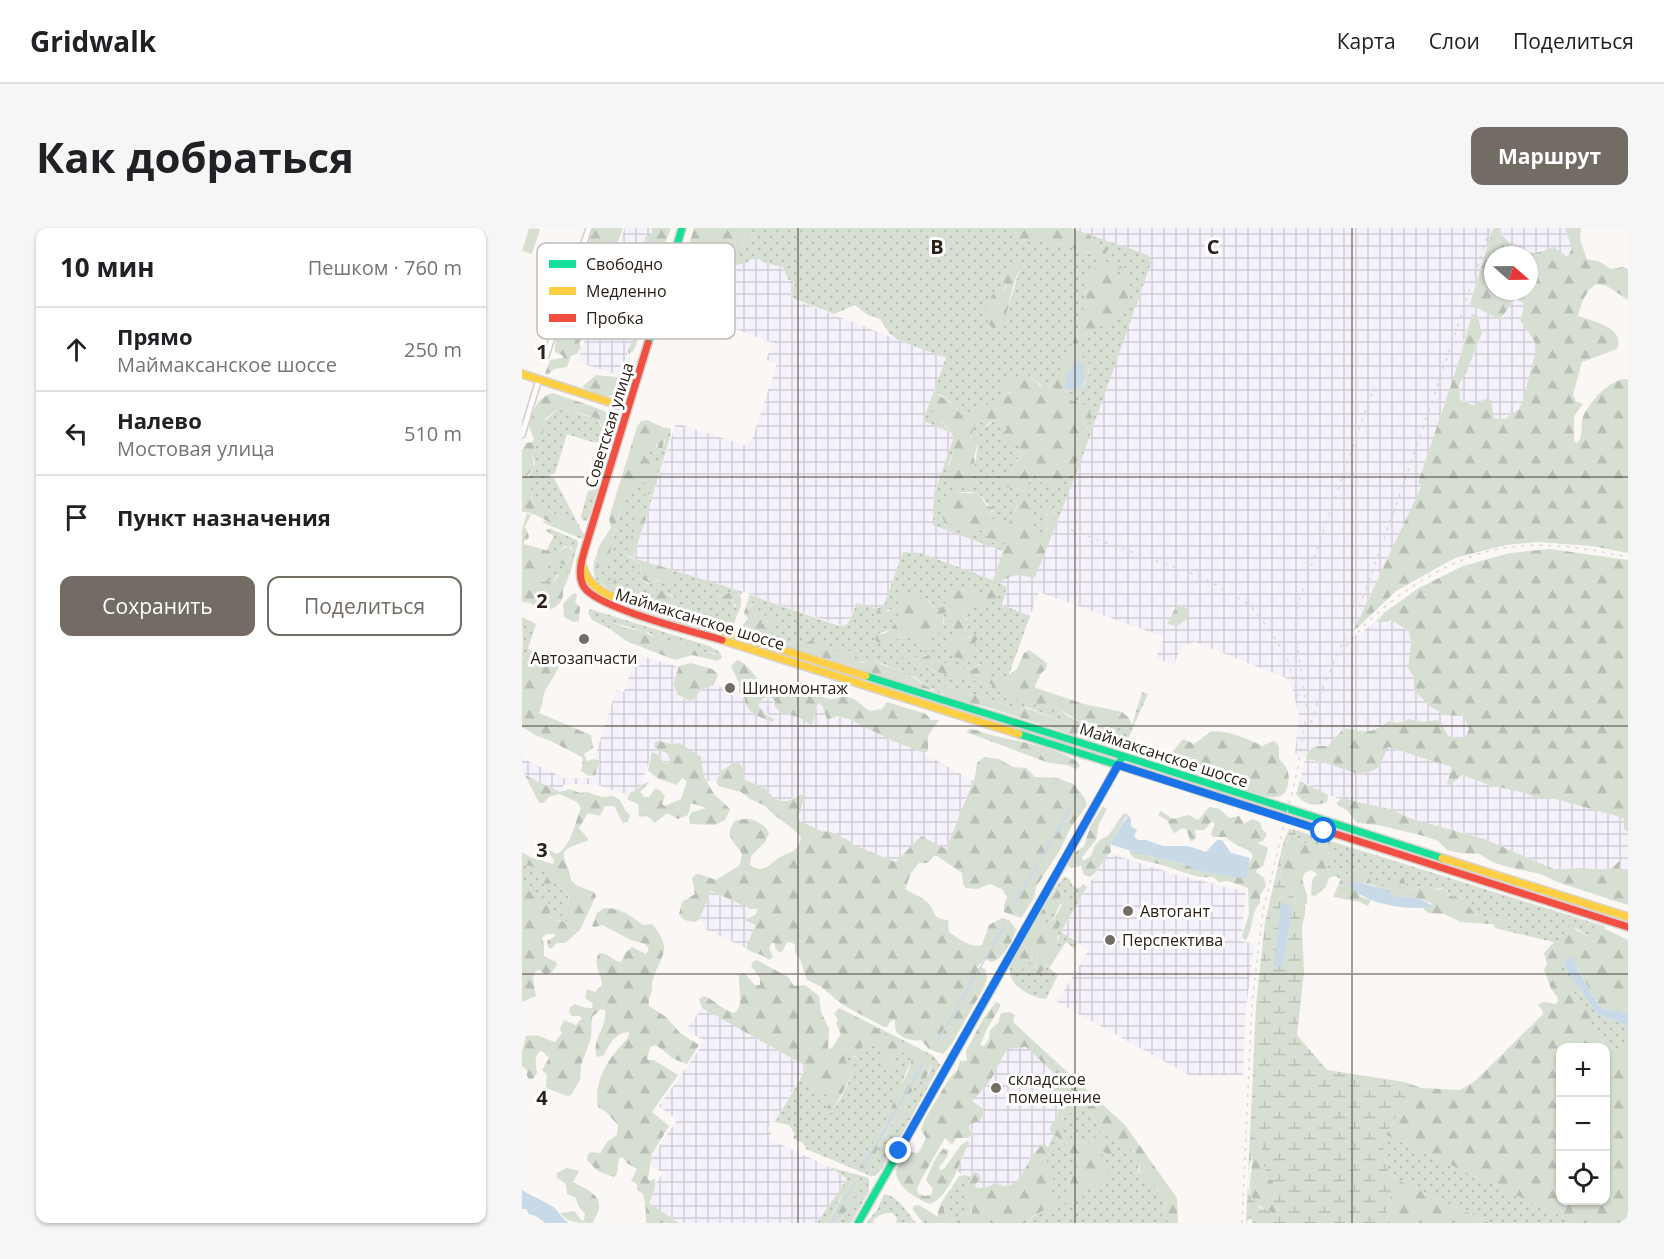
<!DOCTYPE html>
<html lang="ru">
<head>
<meta charset="utf-8">
<style>
	body { margin:0; font-family:"Open Sans",sans-serif; background:#f6f6f6; color:#202124 }
	.controls { position:absolute; right:18px; bottom:18px; display:grid; overflow:hidden; border-radius:12px; box-shadow:0 2px 4px #0004 }
	.controls button { width:54px; height:54px; display:grid; place-items:center; padding:0; border:0; border-bottom:2px solid #e0e0e0; background:#fff; color:#202124; font:30px sans-serif }
	.compass { position:absolute; left:962px; top:18px; width:54px; height:54px; border-radius:50%; background:#fff; box-shadow:0 2px 4px #0004; rotate:110deg }
	.stop { position:absolute; width:18px; height:18px; margin:-14px; border:4px solid #1a73e8; border-radius:50%; background:#fff }
	.stop.end { background:#1a73e8; border-color:#fff; box-shadow:0 2px 6px #0008 }
	.list { margin:0; padding:0; list-style:none }
	h2 { display:flex; justify-content:space-between; align-items:center; height:78px; margin:0; padding:0 24px; font-size:26px }
	h2 small { font-size:20px; font-weight:400; color:#757577 }
	.list li { display:grid; grid-template-columns:39px 1fr auto; gap:18px; align-items:center; box-sizing:border-box; height:84px; padding:0 24px; border-top:2px solid #e0e0e0 }
	.list b { display:block; font-size:22px; white-space:nowrap }
	.list p { margin:0; font-size:20px; white-space:nowrap; color:#757577 }
	.list em { font-size:20px; font-style:normal; color:#757577 }
	.actions { display:flex; gap:12px; padding:18px 24px }
	.actions a { flex:1; padding:14px 0; border:2px solid #736c65; border-radius:12px; text-align:center; font-size:21px; color:#736c65 }
	.actions .main { background:#736c65; color:#fff }
	.icon { flex:none; width:33px; height:33px; fill:none; stroke:currentColor; stroke-width:2; stroke-linecap:round; stroke-linejoin:round }
	.map { position:relative; flex:none; width:1106px; height:995px; overflow:hidden; border-radius:12px }
	header { display:flex; align-items:center; gap:36px; box-sizing:border-box; height:84px; padding:0 30px; background:#fff; border-bottom:2px solid #e0e0e0 }
	header strong { font-size:28px }
	nav { display:flex; gap:33px; margin-inline-start:auto; font-size:21px }
	.intro { display:flex; align-items:center; justify-content:space-between; box-sizing:border-box; height:144px; padding:0 36px }
	h1 { margin:0; font-size:42px }
	.button { padding:15px 27px; border-radius:12px; background:#736c65; color:#fff; font-size:21px; font-weight:700 }
	main { display:flex; gap:36px; padding:0 36px }
	aside { flex:1; background:#fff; border-radius:12px; box-shadow:0 2px 4px #0004 }
	.map>svg:first-child { display:block }
	.industrial { fill:url(#industrial-grid) }
	.grass { fill:url(#grass-dots); fill-rule:evenodd }
	.forest { fill:url(#forest-firs); fill-rule:evenodd }
	.wetland { fill:url(#wetland-marsh); fill-rule:evenodd }
	.pitch { fill:#d7dfd3 }
	.water { fill:#c8dae8 }
	.lines { fill:none; stroke-linecap:round; stroke-linejoin:round }
	.stream { stroke:#c8dae8; stroke-width:1.5 }
	.street-casing { stroke:#d8d2cc; stroke-width:8 }
	.fast-casing { stroke:#d8d2cc; stroke-width:10 }
	.slow-casing { stroke:#d8d2cc; stroke-width:10 }
	.jam-casing { stroke:#d8d2cc; stroke-width:10 }
	.street { stroke:#fefefe; stroke-width:4.5 }
	.fast { stroke:#16e098; stroke-width:7 }
	.slow { stroke:#ffcf43; stroke-width:7 }
	.jam { stroke:#f24e42; stroke-width:7 }
	.rail { stroke:#d9d8d6; stroke-width:1.5; stroke-dasharray:3 6; stroke-linecap:butt }
	.route { stroke:#1a73e8; stroke-width:8 }
	.grid { fill:none; stroke:#2b2117; stroke-width:1.5; stroke-opacity:0.55 }
	.poi-dot { fill:#736c65; stroke:#fff; stroke-width:2 }
	.labels { text-anchor:middle; stroke-width:6; stroke-linejoin:round; paint-order:stroke }
	.street-label { font-size:16px; fill:#2b2117; stroke:#fff }
	.poi-label { font-size:16px; fill:#2b2117; stroke:#fff; text-anchor:start }
	.key { fill:#fff; stroke:#bfbcb9; stroke-width:1.5 }
	.key-label { font-size:16px; fill:#2b2117 }
	.grid-label { font-size:20px; text-anchor:middle; font-weight:bold; fill:#2b2117; stroke:#fff; stroke-width:6; stroke-linejoin:round; paint-order:stroke }
</style>
</head>
<body>
<header>
<strong>Gridwalk</strong>
<nav><a>Карта</a><a>Слои</a><a>Поделиться</a></nav>
</header>
<div class="intro"><h1>Как добраться</h1><a class="button">Маршрут</a></div>
<main>
<aside>
<h2>10 мин<small>Пешком · 760 m</small></h2>
<ul class="list">
<li><svg class="icon" aria-label="ahead" viewBox="0 0 24 24"><path d="M12 20V5M6 11l6-6 6 6"/></svg><div><b>Прямо</b><p>Маймаксанское шоссе</p></div><em>250 m</em></li>
<li><svg class="icon" aria-label="left" viewBox="0 0 24 24"><path d="M17 20v-9H6M10 6l-5 5 5 5"/></svg><div><b>Налево</b><p>Мостовая улица</p></div><em>510 m</em></li>
<li><svg class="icon" aria-label="arrive" viewBox="0 0 24 24"><path d="M6 21V4h12l-3 4 3 4H6"/></svg><div><b>Пункт назначения</b></div></li>
</ul>
<div class="actions"><a class="main">Сохранить</a><a>Поделиться</a></div>
</aside>
<div class="map">
<svg width="1106" height="995" viewBox="0 0 1106 995">
	<defs>
		<pattern id="industrial-grid" width="8" height="8" patternUnits="userSpaceOnUse" patternTransform="scale(1.5)"><rect width="8" height="8" fill="#f4f1fa"/><path d="M0 4h8M4 0v8" fill="none" stroke="#d1ced6"/></pattern>
		<pattern id="grass-dots" width="8" height="8" patternUnits="userSpaceOnUse" patternTransform="scale(1.5)"><rect width="8" height="8" fill="#d7dfd3"/><path d="M2 2h.1M6 6h.1" fill="none" stroke="#b9bfb4" stroke-width="1.8" stroke-linecap="round"/></pattern>
		<pattern id="forest-firs" width="22" height="20" patternUnits="userSpaceOnUse" patternTransform="scale(1.5)"><rect width="22" height="20" fill="#d7dfd3"/><path d="M5 1l3.5 6h-7zM16 11l3.5 6h-7z" fill="#b9bfb4"/></pattern>
		<pattern id="wetland-marsh" width="20" height="14" patternUnits="userSpaceOnUse" patternTransform="scale(1.5)"><rect width="20" height="14" fill="#d7dfd3"/><path d="M1 5h8M5 5V1M11 12h8M15 12V8" fill="none" stroke="#b9bfb4"/></pattern>
	</defs>
	<rect width="100%" height="100%" fill="#faf7f5"/>
	<g class="industrial">
		<path d="M 103,0 L 130,0 L 130,5 L 122,14 L 123,29 L 116,46 L 126,52 L 129,60 L 121,78 L 121,85 L 113,99 L 113,108 L 97,147 L 55,134 Z"/>
		<path d="M 530,0 L 971,0 L 948,75 L 981,90 L 991,73 L 994,71 L 1001,75 L 1002,81 L 998,92 L 1013,114 L 1014,123 L 1001,172 L 996,182 L 983,191 L 972,190 L 971,181 L 938,172 L 937,156 L 944,145 L 958,112 L 960,97 L 956,88 L 947,93 L 935,139 L 896,255 L 900,257 L 831,404 L 836,408 L 856,390 L 855,393 L 872,393 L 877,398 L 887,403 L 889,416 L 886,440 L 892,449 L 892,462 L 907,478 L 920,485 L 942,488 L 947,501 L 946,505 L 941,510 L 936,511 L 926,508 L 921,499 L 911,492 L 900,494 L 887,491 L 876,495 L 870,493 L 850,503 L 838,504 L 825,500 L 819,502 L 808,516 L 802,518 L 796,516 L 788,520 L 784,528 L 789,533 L 800,534 L 833,545 L 840,545 L 848,544 L 857,539 L 865,519 L 931,539 L 926,556 L 939,547 L 967,557 L 1030,570 L 1098,589 L 1102,591 L 1104,604 L 1106,604 L 1106,643 L 1097,640 L 1098,633 L 1087,642 L 1055,640 L 1034,642 L 962,611 L 887,590 L 871,582 L 825,571 L 818,571 L 795,563 L 786,556 L 778,553 L 784,528 L 773,525 L 777,488 L 770,458 L 764,450 L 673,414 L 660,417 L 652,437 L 634,431 L 642,409 L 517,364 L 508,388 L 480,377 L 485,360 L 471,352 L 381,324 L 362,377 L 354,381 L 332,378 L 325,397 L 321,398 L 230,368 L 231,367 L 111,330 L 154,195 L 225,218 L 227,212 L 230,212 L 255,136 L 244,132 L 251,115 L 176,87 L 198,26 L 204,19 L 224,35 L 231,30 L 235,30 L 243,35 L 261,39 L 273,55 L 268,70 L 424,130 L 401,193 L 430,205 L 432,209 L 412,266 L 412,281 L 481,323 L 582,33 Z"/>
		<path d="M 977,0 L 1043,0 L 1050,21 L 1045,29 L 1025,21 L 1009,25 L 987,16 Z"/>
		<path d="M 114,426 L 157,439 L 152,452 L 152,463 L 158,469 L 166,472 L 173,471 L 178,462 L 192,457 L 220,466 L 226,481 L 237,489 L 249,494 L 250,490 L 236,477 L 242,470 L 251,471 L 253,480 L 280,492 L 293,489 L 293,484 L 297,475 L 301,478 L 304,490 L 320,489 L 339,496 L 371,513 L 386,516 L 451,553 L 424,621 L 374,634 L 334,618 L 326,612 L 309,604 L 299,603 L 278,593 L 274,568 L 266,573 L 259,573 L 252,571 L 242,559 L 223,552 L 221,540 L 216,534 L 199,544 L 194,553 L 185,553 L 152,516 L 138,513 L 133,515 L 146,526 L 148,533 L 143,536 L 137,527 L 130,524 L 119,558 L 114,563 L 110,563 L 107,567 L 72,556 L 42,556 L 39,564 L 0,545 L 0,530 L 42,550 L 71,550 L 78,534 L 72,531 L 93,466 L 94,462 L 102,464 Z"/>
		<path d="M 586,625 L 652,646 L 724,664 L 719,713 L 732,716 L 723,790 L 721,847 L 669,848 L 535,774 L 567,722 L 539,704 Z"/>
		<path d="M 189,663 L 229,681 L 224,692 L 233,696 L 224,720 L 183,701 L 181,695 L 177,692 Z"/>
		<path d="M 180,780 L 284,838 L 253,894 L 249,892 L 246,902 L 250,904 L 247,911 L 307,939 L 325,951 L 295,995 L 157,995 L 127,975 L 132,964 L 134,955 L 141,945 L 126,935 L 155,892 L 137,878 L 183,813 L 164,802 Z"/>
		<path d="M 495,819 L 506,820 L 534,847 L 534,851 L 522,854 L 523,861 L 536,867 L 542,876 L 537,880 L 535,891 L 528,899 L 530,906 L 532,906 L 528,915 L 516,920 L 495,953 L 486,959 L 480,958 L 472,954 L 469,958 L 463,960 L 454,960 L 453,956 L 459,951 L 450,944 L 448,948 L 440,947 L 435,943 L 442,927 L 445,914 L 443,914 L 450,907 L 451,903 L 447,901 L 448,896 L 456,894 L 462,884 L 460,880 L 450,873 L 449,869 L 454,868 L 466,855 L 485,821 Z"/>
	</g>
	<g class="grass">
		<path d="M 225,0 L 492,0 L 495,11 L 499,15 L 507,10 L 517,10 L 522,14 L 542,17 L 566,25 L 573,25 L 577,28 L 577,35 L 564,48 C 562,58 565,67 563,77 C 558,97 541,147 526,159 L 521,159 L 509,148 L 481,161 L 492,160 L 491,163 L 483,166 L 471,178 L 459,177 L 441,189 L 431,176 L 414,163 C 404,182 418,192 430,205 L 401,193 L 424,130 L 378,113 L 367,105 L 358,91 L 346,87 L 333,77 L 312,86 L 268,69 L 273,55 L 266,51 L 261,39 L 243,35 L 235,30 L 231,30 L 224,35 L 214,37 C 221,22 216,12 233,5 ZM 499,39 C 491,56 488,93 471,101 C 463,91 464,74 472,64 L 480,64 L 485,56 L 481,54 L 480,49 L 485,44 Z"/>
		<path d="M 568,7 L 626,27 L 629,35 L 559,233 L 532,302 L 531,295 L 532,282 L 528,278 L 524,285 L 524,305 L 518,307 L 509,303 L 510,274 L 495,277 L 486,299 L 483,298 L 467,289 L 466,286 L 472,283 C 466,278 464,273 459,268 C 453,262 438,265 430,264 L 420,293 C 427,303 437,306 449,308 L 452,301 C 464,302 465,305 470,315 L 484,315 L 481,323 L 411,297 L 412,266 L 432,209 L 433,218 L 426,237 L 453,236 L 456,216 L 449,213 C 449,203 453,194 463,193 L 462,198 L 465,198 L 473,192 L 485,197 L 484,203 L 479,203 L 475,208 C 483,214 491,211 498,217 L 499,229 L 494,232 L 490,243 L 480,249 C 486,255 495,265 504,262 L 509,247 L 514,244 L 518,253 L 533,259 L 546,249 L 562,221 L 562,205 L 567,198 L 565,179 L 540,168 L 541,162 L 545,164 L 558,162 C 570,147 571,138 556,125 L 561,106 L 566,105 L 579,97 L 594,94 C 603,78 614,62 601,47 L 593,51 L 589,48 L 593,43 L 599,43 L 582,33 Z"/>
		<path d="M 36,181 L 44,184 L 47,182 L 74,191 L 85,205 L 93,209 C 83,222 59,210 45,206 L 33,246 L 29,246 L 28,249 L 32,250 L 62,307 L 60,311 L 22,295 L 21,292 L 53,307 L 56,304 L 56,301 L 38,288 L 14,277 L 10,272 L 8,256 L 5,251 L 13,236 L 10,226 L 21,205 L 23,193 Z"/>
		<path d="M 143,199 L 149,201 L 149,206 L 124,290 L 121,286 C 112,299 108,313 106,328 L 119,337 L 117,350 L 126,356 L 138,352 L 148,352 L 152,346 L 151,342 L 221,364 L 218,367 L 207,364 L 204,367 L 197,367 L 196,375 L 208,372 L 212,374 L 212,378 L 217,380 L 219,378 L 210,399 L 203,395 L 195,394 L 194,396 L 180,392 L 182,391 C 174,378 171,381 159,380 L 154,370 L 139,362 L 137,362 L 133,370 L 99,360 L 81,353 L 78,355 L 78,357 C 70,349 70,337 74,327 L 74,334 L 87,331 C 90,314 100,270 109,257 C 113,251 118,249 124,246 L 126,248 L 125,257 L 127,263 L 121,270 L 128,270 L 135,244 L 123,230 L 124,218 L 132,213 L 135,214 L 134,219 L 138,222 L 143,215 L 143,211 L 137,205 L 138,203 L 144,203 Z"/>
		<path d="M 80,225 L 83,225 L 85,231 L 67,289 L 65,293 L 61,293 L 59,288 L 66,263 L 71,262 L 74,252 L 70,249 L 76,228 Z"/>
		<path d="M 25,301 L 29,301 L 55,312 L 56,315 L 47,350 L 47,346 L 35,347 L 31,355 L 26,352 L 23,354 L 18,351 L 20,346 L 24,343 L 25,335 L 30,333 L 45,336 L 52,324 L 49,319 L 43,318 L 35,325 L 24,323 L 32,308 L 23,303 Z"/>
		<path d="M 381,324 L 398,325 L 471,352 L 468,361 L 462,367 L 441,361 L 427,366 L 422,378 L 416,382 L 413,381 L 408,374 L 388,366 L 378,371 L 374,380 L 354,385 L 351,390 L 353,393 L 376,383 L 383,384 C 380,393 366,405 357,405 L 360,416 L 387,407 L 391,408 L 406,423 L 409,416 L 406,411 L 407,402 L 410,400 L 413,401 L 422,395 L 421,387 L 425,383 L 428,384 L 429,394 L 432,400 L 428,423 L 447,427 L 454,413 L 447,408 L 445,411 L 439,412 L 444,403 L 443,397 L 445,391 L 440,388 C 445,375 462,374 471,363 C 473,361 474,358 477,355 L 485,359 L 480,377 L 508,388 L 486,449 C 479,455 474,452 466,449 L 464,444 L 467,442 L 457,436 L 448,443 L 415,433 L 404,427 L 397,431 L 381,423 L 380,428 L 393,437 L 404,438 L 412,443 L 469,456 L 479,464 L 507,475 L 537,481 L 547,489 L 563,496 L 610,497 L 620,464 L 626,466 L 604,515 L 597,520 L 593,519 L 596,518 L 599,510 L 579,499 L 541,494 L 505,479 L 490,479 L 426,458 L 418,464 L 420,466 L 409,463 L 412,463 L 412,461 L 401,457 L 395,450 L 351,432 L 337,434 L 329,423 L 319,425 L 289,412 L 284,415 L 275,413 L 267,416 L 261,406 L 250,408 L 247,397 L 249,390 L 243,396 L 239,396 L 244,388 L 235,383 L 237,377 L 232,375 L 223,381 L 228,366 L 231,368 L 317,398 L 325,397 L 335,375 L 354,381 L 362,377 Z"/>
		<path d="M 68,381 L 187,418 L 198,424 L 200,430 L 197,432 L 198,430 L 192,425 L 183,424 L 168,417 L 152,416 L 133,410 L 128,405 L 92,395 L 88,399 L 88,401 L 70,392 L 66,384 Z"/>
		<path d="M 0,389 L 14,396 L 6,421 L 25,428 L 17,434 L 6,434 L 1,429 Z"/>
		<path d="M 220,412 L 558,518 L 219,414 Z"/>
		<path d="M 608,535 L 760,583 L 759,587 L 607,538 Z"/>
		<path d="M 813,600 L 1106,692 L 1106,696 L 813,603 Z"/>
		<path d="M 773,602 L 1082,698 L 1083,701 L 1074,703 L 1067,709 L 1054,700 L 1045,705 L 1044,710 L 1032,714 L 984,703 L 986,698 L 983,692 L 967,691 L 958,688 L 949,683 L 941,671 L 929,668 L 924,662 L 918,660 L 911,662 L 901,658 L 889,662 L 884,657 L 883,652 L 870,658 L 864,656 L 857,660 L 849,656 L 849,654 L 836,641 L 824,646 L 804,640 L 803,637 L 808,626 C 801,616 793,620 783,615 C 780,613 777,611 774,609 Z"/>
		<path d="M 0,636 L 23,642 L 25,649 L 22,656 L 32,653 L 36,655 L 39,662 L 45,664 L 47,674 L 36,683 L 45,689 L 45,694 L 30,691 L 27,685 L 28,677 C 23,671 16,673 11,669 C 7,665 6,663 0,660 Z"/>
		<path d="M 542,649 L 548,651 C 549,656 551,660 557,660 L 561,657 L 565,659 L 539,704 L 555,714 L 553,721 L 544,714 L 527,740 L 536,747 L 524,771 C 506,769 482,755 489,735 L 489,737 L 496,739 L 513,728 L 515,733 L 512,741 L 524,739 L 537,710 L 535,703 L 550,676 L 538,676 L 531,691 L 520,700 L 520,695 L 539,668 L 541,664 L 538,659 L 534,659 Z"/>
		<path d="M 1041,735 L 1048,748 L 1075,786 L 1106,798 L 1106,825 C 1090,823 1075,810 1065,797 L 1070,788 C 1056,774 1048,757 1036,742 L 1037,737 Z"/>
		<path d="M 349,796 L 412,828 L 418,837 L 380,906 L 371,917 L 367,916 L 361,940 L 353,948 L 349,948 L 284,921 L 281,915 L 271,910 L 273,906 L 267,897 L 253,894 L 277,853 L 306,867 L 308,874 L 304,882 L 309,885 L 319,870 L 330,847 L 323,831 L 326,829 L 333,829 L 342,814 L 352,817 L 360,817 L 362,840 L 367,845 L 373,837 L 368,829 L 372,823 L 375,822 L 389,827 L 390,830 L 362,899 L 339,935 L 339,938 L 348,942 L 356,919 L 373,891 L 380,894 L 381,892 L 383,877 L 392,859 L 395,855 L 406,849 L 410,833 L 394,820 L 373,815 Z"/>
		<path d="M 561,873 L 566,874 L 566,882 L 580,905 L 610,921 L 618,932 L 616,944 C 623,949 635,954 636,965 L 643,971 L 644,989 L 647,995 L 505,995 L 512,988 L 523,982 L 562,967 L 584,935 L 578,928 L 579,923 L 586,918 L 584,914 L 573,909 L 567,915 L 556,912 L 551,916 L 546,916 L 538,902 L 538,895 L 544,886 L 551,884 Z"/>
		<path d="M 532,906 L 536,909 C 543,931 552,922 558,933 C 555,940 551,947 548,955 C 545,965 544,976 530,971 L 528,967 L 531,952 C 530,946 526,943 525,938 C 522,925 527,917 532,906 Z"/>
		<path d="M 864,907 L 1054,995 L 968,995 L 869,949 L 861,925 Z"/>
		<path d="M 307,939 L 344,949 L 347,951 L 347,963 L 329,995 L 316,995 L 337,964 L 330,954 L 318,970 L 306,995 L 295,995 L 325,951 Z"/>
		<path d="M 440,947 L 448,948 L 443,968 L 443,973 L 450,978 L 449,986 L 442,985 L 431,992 L 422,984 L 422,977 L 441,949 Z"/>
		<path d="M 362,966 C 376,968 385,984 394,995 L 374,995 L 375,991 L 371,985 C 363,985 359,986 352,991 L 351,995 L 344,995 L 355,982 Z"/>
	</g>
	<g class="forest">
		<path d="M 70,0 L 101,0 L 80,57 L 76,62 L 77,72 L 67,89 L 62,107 L 57,115 L 59,119 L 55,126 L 49,128 L 45,139 L 32,141 L 25,147 L 23,146 L 28,132 L 42,130 L 40,127 L 33,124 C 33,111 37,92 47,84 L 44,81 Z"/>
		<path d="M 130,0 L 149,0 L 144,13 L 139,45 L 129,69 L 129,76 L 125,82 L 124,89 L 112,122 L 107,126 L 106,122 L 113,108 L 113,99 L 121,85 L 121,78 L 129,60 L 126,52 L 116,46 L 123,29 L 122,14 L 124,8 L 130,5 Z"/>
		<path d="M 172,0 L 225,0 L 233,5 C 215,12 222,21 214,37 L 206,20 L 204,19 L 198,26 L 193,39 L 180,49 C 179,62 180,86 166,93 L 163,90 L 174,34 L 171,32 C 159,51 160,77 155,98 L 145,98 L 144,96 Z"/>
		<path d="M 492,0 L 548,0 L 568,7 L 571,13 L 586,19 L 582,33 C 588,38 596,35 601,40 L 593,43 L 589,48 L 593,51 L 601,47 L 605,48 C 611,67 602,88 586,99 L 579,97 L 569,105 L 561,106 L 556,125 L 567,135 L 566,148 L 558,162 L 545,164 L 542,162 L 540,168 L 565,179 L 570,189 L 562,205 L 562,221 L 549,244 L 546,249 L 530,261 L 520,256 L 514,244 L 509,247 L 504,262 L 501,263 L 489,259 L 480,259 L 477,254 L 480,249 L 490,243 L 493,234 L 499,229 L 498,217 C 490,211 480,216 474,205 L 476,203 L 484,203 L 484,197 L 473,192 L 461,199 L 463,193 C 453,193 449,204 449,213 L 457,212 L 452,229 L 454,246 L 446,258 C 407,268 436,224 432,211 C 427,191 399,190 414,163 L 417,163 L 417,167 L 431,176 L 441,189 L 459,177 L 471,178 L 483,166 L 489,165 L 491,160 L 478,161 L 478,158 C 484,151 500,146 509,148 L 518,158 L 526,159 C 540,148 561,92 563,72 C 565,65 561,56 564,49 C 567,43 573,40 577,35 L 577,28 L 573,25 C 562,25 555,21 545,18 C 539,15 532,18 525,16 C 515,11 510,6 499,15 L 496,14 Z"/>
		<path d="M 971,0 L 977,0 C 982,13 997,26 1012,25 C 1019,24 1025,21 1032,19 L 1045,29 L 1050,21 L 1043,0 L 1059,0 L 1058,12 L 1065,31 L 1078,34 L 1089,41 L 1101,39 L 1106,41 L 1106,72 L 1085,58 L 1074,56 C 1063,63 1059,76 1056,88 C 1071,93 1104,100 1095,121 L 1060,134 L 1051,167 L 1054,173 L 1061,176 L 1052,188 L 1052,213 L 1055,215 C 1062,209 1058,198 1061,189 C 1067,174 1089,149 1106,151 L 1106,325 L 1070,318 L 1015,314 L 984,317 L 933,330 L 874,363 L 831,404 L 900,257 L 896,255 L 935,139 L 950,86 L 956,88 L 960,105 L 944,145 L 937,156 L 938,172 L 951,177 L 963,171 L 969,172 L 972,190 L 983,191 L 996,182 L 1000,175 L 1014,123 L 1013,114 L 998,92 L 1002,81 L 1001,75 L 994,71 L 991,73 L 978,92 L 948,76 ZM 971,27 L 1007,27 L 1007,63 L 971,63 Z"/>
		<path d="M 493,29 L 496,31 L 499,39 C 497,43 494,48 493,53 C 487,69 488,92 471,101 L 467,96 L 464,77 L 472,64 L 480,64 L 484,60 L 485,56 L 473,53 L 472,49 L 481,48 Z"/>
		<path d="M 108,129 L 101,154 L 93,167 L 81,168 L 62,160 L 61,158 L 74,147 L 95,149 Z"/>
		<path d="M 30,165 C 42,169 90,183 96,192 C 99,197 98,201 96,206 L 93,209 C 83,206 83,198 75,192 C 69,187 55,185 47,182 L 44,184 L 36,181 L 24,190 L 21,205 L 10,226 L 12,239 L 5,248 L 8,256 L 10,272 L 14,277 L 38,288 L 54,299 L 56,301 L 56,307 C 36,304 17,283 0,284 L 0,222 L 4,215 L 11,214 L 12,211 L 7,199 C 11,184 14,170 30,165 Z"/>
		<path d="M 125,192 L 145,201 L 144,203 L 137,205 L 143,211 L 140,220 L 136,221 L 135,215 L 132,214 L 124,218 L 123,230 C 126,232 133,236 135,240 C 137,246 129,269 125,274 L 123,274 L 121,270 L 127,263 L 122,253 L 126,248 L 124,247 C 101,255 94,298 89,321 C 87,329 87,337 80,341 L 75,337 C 72,320 81,313 89,300 L 87,290 L 115,199 L 119,193 Z"/>
		<path d="M 430,264 L 457,266 L 465,278 L 474,280 L 466,286 L 467,289 L 485,299 L 499,271 L 510,274 L 509,303 L 518,307 L 524,305 C 526,295 521,286 529,277 L 532,281 L 531,295 L 532,302 L 513,349 L 510,350 C 495,344 484,348 473,359 L 474,371 L 462,377 L 451,376 L 441,385 L 440,388 L 449,396 L 443,398 L 444,403 L 439,412 L 445,411 L 452,406 L 457,410 L 454,413 L 452,422 L 447,427 L 449,433 L 431,429 L 428,426 C 428,416 429,409 432,400 L 429,394 L 428,384 L 425,383 L 421,387 L 421,405 L 418,406 L 410,400 L 407,402 L 407,411 L 409,416 L 406,423 L 403,424 L 393,410 L 387,407 L 360,416 L 354,413 L 354,407 C 358,406 362,406 365,404 C 369,401 381,388 382,384 L 376,383 L 370,389 L 353,393 L 351,390 L 356,382 L 365,383 L 374,380 C 376,376 377,369 382,367 C 392,362 408,374 413,381 L 416,382 L 422,378 L 428,363 C 440,359 450,363 462,367 L 470,355 L 484,315 L 470,315 C 462,307 469,302 452,301 L 449,308 C 434,305 417,301 421,281 C 422,274 424,268 430,264 Z"/>
		<path d="M 113,284 L 119,284 L 124,290 L 111,330 L 151,342 L 152,346 L 148,352 L 135,352 L 129,356 L 117,350 L 119,337 L 105,326 C 105,313 113,303 116,292 L 110,288 Z"/>
		<path d="M 5,285 L 9,287 L 3,298 L 7,308 L 6,311 L 2,313 L 2,316 L 34,325 L 46,318 L 52,324 L 44,337 L 30,333 L 25,335 L 24,343 L 18,349 L 20,353 L 23,354 L 26,352 L 31,355 C 37,349 35,341 46,345 C 47,351 45,353 42,359 C 40,364 42,369 39,373 C 31,385 17,385 9,375 L 0,374 L 0,302 Z"/>
		<path d="M 1028,321 L 1106,332 L 1106,604 L 1102,601 L 1102,591 L 1098,589 L 1030,570 L 1016,571 L 1003,565 L 967,557 L 940,547 L 929,557 L 925,556 L 930,539 L 866,519 L 857,539 L 848,544 L 833,545 L 800,534 L 785,531 L 784,528 C 790,516 794,518 806,518 L 822,500 C 840,504 851,507 866,493 L 876,495 L 887,491 L 900,494 L 914,492 L 919,495 L 926,508 L 939,511 L 944,508 L 947,501 L 942,488 L 923,487 L 907,478 L 892,462 L 892,449 L 886,440 L 889,416 L 887,403 L 869,392 L 858,395 L 855,393 L 863,384 L 897,360 L 941,338 L 988,325 Z"/>
		<path d="M 93,351 L 97,354 L 99,360 L 129,369 L 133,370 L 133,363 L 141,362 L 148,368 L 154,370 L 159,380 L 171,380 L 183,386 L 184,390 L 180,392 L 91,364 L 78,355 L 81,353 L 90,356 Z"/>
		<path d="M 212,363 L 219,369 L 219,378 L 216,381 L 210,372 L 200,375 L 192,373 L 194,368 L 204,367 L 207,364 Z"/>
		<path d="M 54,365 L 55,368 L 53,374 L 58,379 L 57,393 L 52,394 L 42,389 L 41,376 L 50,366 Z"/>
		<path d="M 235,374 L 237,377 L 235,383 L 245,389 L 239,396 L 243,396 L 249,390 L 253,391 L 253,393 L 247,397 L 250,401 L 250,408 L 263,406 L 266,410 L 266,414 L 269,416 L 275,413 L 284,415 L 289,412 L 311,420 L 319,425 L 329,423 L 333,426 L 337,434 L 341,435 L 347,431 L 351,432 C 366,441 388,443 400,456 C 404,459 409,459 412,463 L 350,447 L 333,439 L 266,420 L 255,415 L 246,414 L 239,409 L 228,408 L 218,401 L 226,390 L 222,386 L 223,381 Z"/>
		<path d="M 659,377 L 666,382 L 665,391 L 655,398 L 645,396 L 654,379 Z"/>
		<path d="M 92,395 L 104,400 L 122,403 L 133,410 L 152,416 L 168,417 L 183,424 L 197,427 L 198,430 L 196,433 L 170,427 L 153,432 L 104,413 L 88,401 L 89,396 Z"/>
		<path d="M 0,416 L 1,429 L 6,434 C 18,434 26,425 37,429 C 39,442 29,451 24,461 C 20,468 21,477 17,485 L 69,507 L 71,520 L 62,526 L 65,533 L 72,531 L 78,533 L 73,547 L 67,548 L 59,543 L 61,532 L 60,529 L 29,513 L 15,508 L 0,499 Z"/>
		<path d="M 507,422 L 525,435 L 524,441 L 519,445 L 513,458 L 514,460 L 562,476 L 600,484 L 607,490 L 610,497 L 601,501 L 580,496 L 560,495 L 537,481 L 510,476 L 494,471 L 476,463 L 469,456 L 415,444 L 404,438 L 393,437 L 382,431 L 379,425 L 381,423 L 397,431 L 408,426 L 415,433 L 448,443 L 465,432 L 470,434 L 470,437 L 464,447 L 479,453 L 495,441 L 502,425 Z"/>
		<path d="M 215,432 C 229,436 233,454 247,459 C 257,462 268,453 278,456 C 289,458 295,469 307,471 C 313,472 319,468 325,469 C 335,470 340,479 348,483 L 360,481 L 365,474 L 404,486 L 409,492 L 417,492 L 406,508 L 406,523 L 402,525 L 371,513 L 327,491 L 315,488 L 305,492 L 301,479 L 297,475 C 291,482 295,490 289,497 L 276,489 L 260,485 L 252,478 L 253,473 L 249,470 L 242,470 L 236,477 L 245,487 L 253,492 L 249,494 C 234,487 223,484 222,467 L 217,465 L 217,455 L 209,438 Z"/>
		<path d="M 169,435 L 190,441 L 196,446 L 192,457 L 178,462 L 173,471 L 168,473 L 156,467 L 151,457 L 157,438 Z"/>
		<path d="M 426,458 L 490,479 L 502,479 L 541,494 L 579,499 L 599,510 L 599,513 L 593,519 L 582,517 L 465,479 L 428,470 L 418,464 L 419,459 Z"/>
		<path d="M 447,501 C 457,502 461,505 470,507 C 488,512 551,522 558,538 L 555,541 L 545,537 L 527,535 L 444,504 Z"/>
		<path d="M 690,503 C 710,504 722,509 740,518 L 751,513 L 754,514 L 757,519 L 757,531 C 765,539 768,544 766,555 C 766,561 762,568 755,569 C 738,571 706,554 690,547 C 677,541 655,546 648,532 L 651,523 L 661,511 L 672,516 Z"/>
		<path d="M 138,513 L 149,516 L 158,515 L 179,529 L 182,549 L 192,566 L 208,581 L 203,592 L 193,597 L 168,596 L 167,589 L 170,584 L 184,580 L 169,575 L 166,587 L 156,591 L 145,585 L 133,595 L 125,588 L 117,589 L 116,576 L 105,571 L 109,564 L 114,563 L 121,556 L 128,553 L 118,564 L 122,569 L 127,569 L 133,561 L 138,562 L 143,568 L 140,576 L 143,578 L 159,571 L 165,553 L 160,550 L 155,557 C 143,553 134,551 126,542 L 130,524 L 137,527 L 142,535 L 145,536 L 148,533 L 146,526 L 132,519 L 133,514 Z"/>
		<path d="M 462,529 L 477,531 L 491,539 L 504,540 L 513,549 L 536,550 L 553,557 L 564,572 L 565,577 L 549,599 L 538,622 L 514,659 L 512,670 L 499,690 L 482,684 L 482,677 L 485,669 L 480,661 L 468,656 L 455,661 L 444,660 L 441,656 L 440,645 L 415,628 L 412,628 L 406,635 L 397,635 L 389,645 L 383,661 C 390,666 399,668 405,674 C 415,683 408,691 426,692 L 427,704 C 436,710 449,721 460,717 L 467,697 L 480,690 L 487,692 L 494,701 C 491,713 482,730 470,734 L 463,731 L 455,739 L 455,741 L 459,739 L 463,741 L 465,750 L 461,761 L 429,817 L 421,826 L 407,821 L 399,812 C 392,814 378,810 374,803 C 373,800 373,796 373,792 L 369,793 L 365,799 L 362,799 L 321,777 L 298,758 L 285,752 L 278,731 L 273,724 L 273,717 L 271,715 L 265,714 L 260,724 L 257,724 L 253,720 L 253,715 L 250,715 L 247,720 L 251,729 L 247,732 C 238,724 232,727 224,720 L 233,697 L 223,692 L 234,686 L 235,681 L 229,681 L 189,663 L 177,692 C 169,695 162,694 157,686 L 160,674 L 173,666 L 170,650 L 173,647 L 177,646 L 194,652 L 218,637 L 220,626 C 213,614 201,608 213,593 C 226,588 240,592 247,605 L 243,614 L 229,628 L 228,637 C 242,647 247,636 258,629 C 270,623 275,625 279,610 L 276,605 L 250,585 L 242,577 L 228,571 L 219,564 L 196,558 L 194,553 L 200,542 L 206,539 L 211,534 L 216,534 L 221,540 L 223,552 C 229,555 236,556 241,559 C 249,564 250,573 261,573 C 270,574 274,566 283,567 L 276,589 L 278,593 L 299,603 L 309,604 L 326,612 L 334,618 L 374,634 L 399,608 L 424,621 L 453,549 L 455,535 Z"/>
		<path d="M 3,547 L 38,564 L 48,561 L 58,565 L 65,564 L 80,569 L 91,568 L 98,572 L 103,582 L 108,587 L 106,594 L 101,595 L 92,578 L 83,578 L 78,588 L 66,585 L 57,600 L 67,612 C 59,616 48,617 42,624 C 40,633 49,642 49,652 L 54,657 L 72,664 L 74,668 L 58,702 L 43,715 L 35,715 L 29,721 L 26,719 L 25,713 L 32,709 L 33,706 L 24,706 L 20,710 L 22,717 L 22,728 L 34,734 L 35,737 L 30,744 L 23,746 L 17,742 L 14,743 L 11,750 L 14,768 L 0,774 L 0,660 L 7,663 L 13,670 L 23,671 L 28,677 L 28,689 L 33,692 L 45,694 L 45,689 L 35,685 C 37,679 46,678 47,671 L 45,664 L 39,662 L 34,654 L 30,654 L 27,658 L 23,658 L 22,654 L 25,649 L 23,642 L 0,636 L 0,624 L 8,629 L 31,636 L 32,632 L 26,624 L 27,622 L 35,626 C 49,619 53,594 59,580 L 55,574 L 37,566 L 27,569 L 22,575 L 17,575 Z"/>
		<path d="M 778,553 L 806,567 L 805,574 C 791,579 783,577 774,566 Z"/>
		<path d="M 820,570 L 871,582 L 887,590 L 962,611 L 1034,642 L 1055,640 L 1087,642 L 1099,632 L 1097,640 L 1106,643 L 1106,677 C 1085,671 1065,663 1044,657 C 1034,654 1025,648 1014,645 C 995,641 973,638 958,626 L 939,625 L 925,622 L 916,613 L 902,608 L 856,597 L 835,595 L 825,582 L 815,577 L 815,574 Z"/>
		<path d="M 581,578 L 585,581 L 577,596 L 574,612 L 560,629 L 561,633 L 569,628 L 573,617 L 579,611 L 586,608 L 601,586 L 604,585 L 607,588 L 603,590 L 589,615 L 589,624 C 580,631 578,643 568,649 L 562,647 L 559,638 L 549,640 L 546,638 L 552,625 L 562,618 L 568,599 Z"/>
		<path d="M 687,579 L 698,581 L 707,590 L 717,588 L 722,596 L 730,591 L 738,594 L 740,601 L 745,606 L 741,613 L 735,615 L 745,619 L 746,622 L 741,638 L 735,641 L 734,644 L 742,650 L 744,658 L 738,667 L 738,675 C 728,685 732,700 724,712 L 721,711 L 720,707 L 727,686 L 726,660 L 706,653 L 697,654 L 691,649 C 676,651 662,644 649,640 C 637,635 624,634 612,630 L 608,626 L 608,622 L 622,627 L 663,636 L 678,643 L 724,649 L 725,641 L 731,627 C 724,618 713,619 704,609 L 691,609 L 689,606 L 693,595 L 689,594 L 682,602 L 673,602 L 674,610 L 669,614 L 664,601 L 660,600 L 653,605 L 651,604 L 645,592 L 636,587 L 639,583 L 651,591 L 667,587 L 676,592 Z"/>
		<path d="M 774,609 C 777,611 779,613 783,615 C 795,621 802,613 809,629 L 803,637 L 804,640 L 824,646 L 836,641 C 842,642 842,649 848,651 L 849,656 L 831,654 L 839,669 L 849,672 L 846,678 L 838,674 L 811,669 L 819,651 L 813,648 L 807,650 L 804,659 L 793,668 L 789,667 L 790,652 L 795,646 L 789,642 C 771,648 788,662 785,675 L 779,678 L 773,676 L 769,661 C 765,659 760,657 759,652 C 757,645 762,619 765,613 C 767,610 770,610 774,609 Z"/>
		<path d="M 877,649 L 882,650 L 884,657 L 889,662 L 902,658 L 911,662 L 922,661 L 929,668 L 941,671 L 953,686 L 967,691 L 983,692 L 986,695 L 984,703 L 973,700 L 972,697 L 968,696 L 939,694 L 922,686 L 906,685 L 900,679 L 911,676 L 896,670 L 874,669 L 857,660 L 864,656 L 872,657 L 873,650 Z"/>
		<path d="M 534,659 L 538,659 L 541,664 L 531,681 L 520,695 L 520,699 L 532,691 L 541,674 L 546,673 L 550,676 L 535,703 C 539,716 526,737 517,747 L 512,746 L 515,733 L 513,728 L 509,730 L 505,740 L 500,741 L 496,739 L 491,739 L 489,735 Z"/>
		<path d="M 82,680 C 98,679 109,688 121,697 L 130,696 C 151,721 140,725 131,751 C 129,756 131,760 129,765 C 128,771 126,772 127,778 L 144,789 L 158,805 L 177,817 L 165,836 L 152,831 L 134,817 L 128,819 L 125,832 L 132,832 L 156,847 L 130,884 L 147,898 L 130,926 L 126,951 L 128,953 L 133,951 C 134,961 131,967 127,975 L 157,995 L 124,995 C 124,985 124,977 121,966 L 115,962 L 115,956 L 109,953 L 115,941 L 105,935 L 101,929 L 97,930 L 95,946 L 92,949 L 76,943 L 65,932 L 66,926 L 69,924 L 78,925 L 85,914 L 95,907 L 96,897 L 84,884 L 76,879 C 71,852 88,828 106,810 L 107,804 C 93,805 88,815 82,827 L 75,829 C 68,812 86,799 83,782 L 79,781 L 70,789 L 69,810 L 59,837 L 58,852 L 49,867 L 45,868 L 27,861 L 24,858 L 25,847 L 20,842 L 27,830 L 19,822 C 11,829 14,836 15,845 L 11,851 L 7,851 L 5,848 L 5,842 L 0,838 L 0,824 L 4,808 C 18,805 22,811 33,814 L 40,805 L 38,801 L 42,792 L 54,797 L 60,790 L 57,788 L 50,788 L 47,785 L 48,779 L 53,776 L 64,780 L 70,780 L 71,776 L 63,770 L 65,761 L 73,764 L 80,757 C 80,746 70,737 77,725 C 86,724 90,733 99,734 L 103,725 L 110,719 L 124,726 L 127,721 L 123,716 L 109,712 L 80,697 L 73,699 L 70,698 L 75,685 Z"/>
		<path d="M 1047,698 L 1067,709 L 1074,703 L 1083,701 L 1106,712 L 1106,785 L 1082,781 L 1073,772 L 1056,740 L 1046,730 L 1036,740 L 1047,756 L 1052,766 L 1070,788 L 1071,793 L 1066,797 C 1075,810 1090,823 1106,825 L 1106,995 L 1054,995 L 864,907 L 883,875 L 900,860 L 938,862 L 953,853 L 1021,786 L 1021,783 L 1016,777 L 1021,774 L 1035,776 L 1036,769 C 1027,762 1027,752 1022,742 L 1025,736 L 1022,725 L 1033,713 L 1044,709 L 1044,704 ZM 1038,820 L 1084,820 L 1084,972 L 1038,972 Z"/>
		<path d="M 235,732 L 266,749 L 272,758 L 283,757 L 297,768 L 299,784 L 307,801 L 306,821 L 310,820 L 319,806 L 314,796 L 316,791 L 312,786 L 317,780 L 349,796 L 373,815 C 386,814 402,821 410,833 L 404,851 L 395,855 L 392,859 L 383,877 L 382,892 L 380,894 L 372,892 L 356,919 L 348,942 L 344,942 L 339,938 L 340,932 L 362,899 L 376,863 L 386,844 L 390,830 C 387,825 377,822 372,823 L 368,829 L 373,837 L 372,840 L 367,845 L 360,837 L 360,817 L 352,817 L 342,814 L 336,827 L 323,831 L 330,847 L 311,882 L 309,885 L 305,885 L 304,882 L 308,874 L 306,867 L 277,853 L 284,838 L 180,780 L 177,771 L 182,768 C 194,773 200,782 212,785 C 223,779 216,760 217,747 L 222,745 L 233,757 L 238,757 L 238,750 L 229,738 L 231,734 Z"/>
		<path d="M 474,774 L 478,776 L 478,779 L 465,801 L 458,817 L 462,818 L 467,811 L 468,802 L 476,795 L 479,785 L 488,784 L 493,787 L 491,794 L 603,897 L 655,970 L 656,995 L 647,995 L 644,989 L 643,971 L 636,965 C 635,954 625,951 617,947 L 618,932 L 612,923 L 580,905 L 566,882 L 566,874 L 561,873 L 556,876 L 558,883 C 546,886 538,885 538,902 L 546,916 L 551,916 L 556,912 L 567,915 L 573,909 L 584,914 L 590,925 L 588,927 L 580,923 L 579,928 L 588,941 L 579,956 L 569,959 L 560,969 L 523,982 L 511,988 L 505,995 L 401,995 L 391,982 L 391,978 L 397,977 L 416,989 C 414,977 431,959 438,947 L 441,949 L 422,979 L 422,984 L 431,992 L 442,985 L 449,986 L 450,984 L 450,978 L 443,973 L 443,966 L 450,944 L 456,945 L 459,951 L 453,956 L 454,960 C 461,959 468,961 472,954 C 476,956 480,959 485,958 C 502,956 507,922 523,916 L 526,919 C 523,939 527,935 531,952 L 528,967 L 530,971 C 544,976 545,965 548,955 C 551,947 555,940 558,933 C 552,922 543,931 536,909 L 530,906 L 528,901 L 530,895 L 535,891 L 536,882 L 542,876 L 536,867 L 523,861 L 520,855 L 534,851 L 534,847 L 504,819 L 485,821 L 468,853 L 454,869 L 449,869 L 450,873 L 460,880 L 462,884 L 458,893 L 448,896 L 447,901 L 452,905 L 446,910 L 434,910 L 430,917 L 423,910 C 420,915 395,958 395,961 C 395,962 396,964 396,965 L 402,968 L 409,967 L 411,961 L 404,952 C 409,941 412,930 421,921 L 427,922 L 425,929 L 417,939 L 418,942 L 422,941 L 439,917 L 445,913 L 447,914 C 438,933 429,966 409,976 C 397,973 375,959 374,945 C 374,939 382,929 386,924 L 395,925 L 398,922 L 404,910 L 399,902 L 403,891 L 427,851 L 435,842 L 438,833 L 445,833 L 444,823 L 461,791 Z"/>
		<path d="M 736,914 L 740,917 L 740,935 L 744,941 L 740,950 L 740,954 L 744,950 L 751,952 L 753,977 L 757,980 L 752,986 C 722,971 727,966 730,936 C 730,927 729,920 736,914 Z"/>
		<path d="M 45,940 L 57,943 L 51,954 C 62,960 80,966 77,981 C 76,986 72,990 71,995 C 56,995 46,995 38,985 L 52,983 L 60,993 L 62,992 L 63,986 L 55,975 L 54,970 L 45,966 L 44,956 L 34,949 L 35,945 Z"/>
		<path d="M 869,949 L 968,995 L 866,995 L 865,983 L 869,972 Z"/>
		<path d="M 332,953 L 337,957 C 337,972 323,982 316,995 L 306,995 L 323,962 Z"/>
	</g>
	<path class="wetland" d="M 767,601 L 773,602 L 774,609 C 770,610 767,609 765,613 C 762,619 757,645 759,652 C 760,657 765,659 769,661 L 773,676 L 779,677 L 783,676 L 783,687 L 780,698 L 782,744 L 775,807 L 805,842 L 883,854 L 900,860 L 883,875 L 864,907 L 861,925 L 869,949 L 869,972 L 865,983 L 866,995 L 731,995 L 728,990 L 724,995 L 734,777 L 743,694 L 762,612 ZM 737,914 L 740,917 L 740,935 L 744,941 L 739,953 L 740,955 L 745,950 L 751,952 L 751,962 L 749,975 L 757,980 L 752,986 L 746,982 L 738,980 C 735,975 729,970 727,964 C 724,955 729,919 737,914 Z"/>
	<path class="pitch" d="M 7,0 L 18,1 L 10,26 L 0,23 Z"/>
	<g class="water">
		<path d="M 556,133 L 561,136 L 562,154 L 553,162 L 543,160 L 545,145 Z"/>
		<path d="M 607,588 L 609,591 L 609,598 L 615,602 L 612,608 L 616,612 L 624,612 L 641,618 L 666,618 L 684,624 L 695,612 L 700,612 L 709,625 L 728,630 L 724,651 L 678,643 L 663,636 L 622,627 L 590,617 L 589,615 C 593,608 601,593 607,588 Z"/>
		<path d="M 826,654 C 838,653 865,660 874,669 L 896,670 L 911,678 C 890,684 836,676 826,654 Z"/>
		<path d="M 759,674 L 770,679 L 761,738 L 752,739 Z"/>
		<path d="M 1046,730 L 1050,730 L 1073,772 L 1082,781 L 1106,785 L 1106,798 L 1075,786 L 1048,748 L 1041,735 Z"/>
		<path d="M 0,962 C 9,968 20,972 30,978 C 37,983 40,991 47,995 L 23,995 L 14,988 L 7,986 L 4,981 L 0,981 Z"/>
	</g>
	<g class="lines">
		<g class="stream">
			<path d="M 490,680 L 557,566"/>
			<path d="M 416,812 L 483,697"/>
			<path d="M 342,937 L 402,834"/>
			<path d="M 309,995 L 332,955"/>
		</g>
		<defs>
			<g id="street">
				<path d="M 24,128 L 67,0"/>
				<path d="M 0,207 L 17,151"/>
			</g>
			<g id="fast">
				<path d="M 126,115 L 160,0"/>
				<path d="M 344,448 L 601,528 L 596,537 L 497,506"/>
				<path d="M 601,528 L 920,630"/>
				<path d="M 336,995 L 528,658"/>
			</g>
			<g id="slow">
				<path d="M 0,146 L 106,180"/>
				<path d="M 59,333 C 63,351 73,361 89,368 L 344,448"/>
				<path d="M 200,412 L 497,506"/>
				<path d="M 920,630 L 1106,689"/>
				<path d="M 528,658 L 596,537 L 814,606"/>
			</g>
			<g id="jam">
				<path d="M 126,115 L 65,314 C 61,328 54,346 62,359 C 75,380 173,404 200,412"/>
				<path d="M 814,606 L 1106,699"/>
			</g>
		</defs>
		<use href="#street" class="street-casing"/>
		<use href="#fast" class="fast-casing"/>
		<use href="#slow" class="slow-casing"/>
		<use href="#jam" class="jam-casing"/>
		<use href="#street" class="street"/>
		<use href="#fast" class="fast"/>
		<use href="#slow" class="slow"/>
		<use href="#jam" class="jam"/>
		<g class="rail">
			<path d="M 549,302 L 682,350 L 728,377 L 750,405 L 766,433 L 776,468"/>
			<path d="M 824,418 C 860,372 930,326 988,319 C 1027,314 1068,321 1106,329"/>
			<path d="M 789,495 C 802,448 827,406 844,361 C 887,241 929,121 968,0"/>
			<path d="M 720,995 L 730,775 L 738,708 L 741,683 L 775,544 L 785,483 L 773,402 L 776,376 L 852,159"/>
		</g>
	</g>
	<g class="lines">
		<path class="route" d="M 377,923 L 596,537 L 802,603"/>
	</g>
	<path class="grid" d="M 276,0 L 276,995M 553,0 L 553,995M 830,0 L 830,995M 0,249 L 1106,249M 0,498 L 1106,498M 0,746 L 1106,746"/>
	<g class="poi-dot">
		<circle cx="62" cy="411" r="6"/>
		<circle cx="208" cy="460" r="6"/>
		<circle cx="606" cy="683" r="6"/>
		<circle cx="588" cy="712" r="6"/>
		<circle cx="474" cy="860" r="6"/>
	</g>
	<g class="labels">
		<g class="street-label">
			<text transform="translate(87 197) rotate(-73)" y="6">Советская улица</text>
			<text transform="translate(178 391) rotate(17)" y="6">Маймаксанское шоссе</text>
			<text transform="translate(642 527) rotate(18)" y="6">Маймаксанское шоссе</text>
		</g>
		<g class="poi-label">
			<text x="62" y="436" text-anchor="middle">Автозапчасти</text>
			<text x="220" y="466">Шиномонтаж</text>
			<text x="618" y="689">Автогант</text>
			<text x="600" y="718">Перспектива</text>
			<text x="486" y="857">складское<tspan x="486" dy="18">помещение</tspan></text>
		</g>
	</g>
	<rect x="15" y="15" width="198" height="96" rx="9" class="key"/>
	<rect x="27" y="32" width="27" height="8" fill="#16e098"/>
	<rect x="27" y="59" width="27" height="8" fill="#ffcf43"/>
	<rect x="27" y="86" width="27" height="8" fill="#f24e42"/>
	<g class="key-label">
		<text x="64" y="42">Свободно</text>
		<text x="64" y="69">Медленно</text>
		<text x="64" y="96">Пробка</text>
	</g>
	<g class="grid-label">
		<text x="415" y="26">B</text>
		<text x="691" y="26">C</text>
		<text x="20" y="131">1</text>
		<text x="20" y="380">2</text>
		<text x="20" y="629">3</text>
		<text x="20" y="877">4</text>
	</g>
</svg>
<div class="controls">
<button>+</button>
<button>−</button>
<button><svg class="icon" aria-label="locate" viewBox="0 0 24 24"><circle cx="12" cy="12" r="6"/><path d="M12 2v4M12 18v4M2 12h4M18 12h4"/></svg></button>
</div>
<svg class="compass" viewBox="-18 -18 36 36"><path d="M0-13l5 13h-10z" fill="#e53935"/><path d="M0 13l5-13h-10z" fill="#757577"/></svg>
<div class="stop" style="left:802px;top:603px"></div>
<div class="stop end" style="left:377px;top:923px"></div>
</div>
</main>
</body>
</html>
